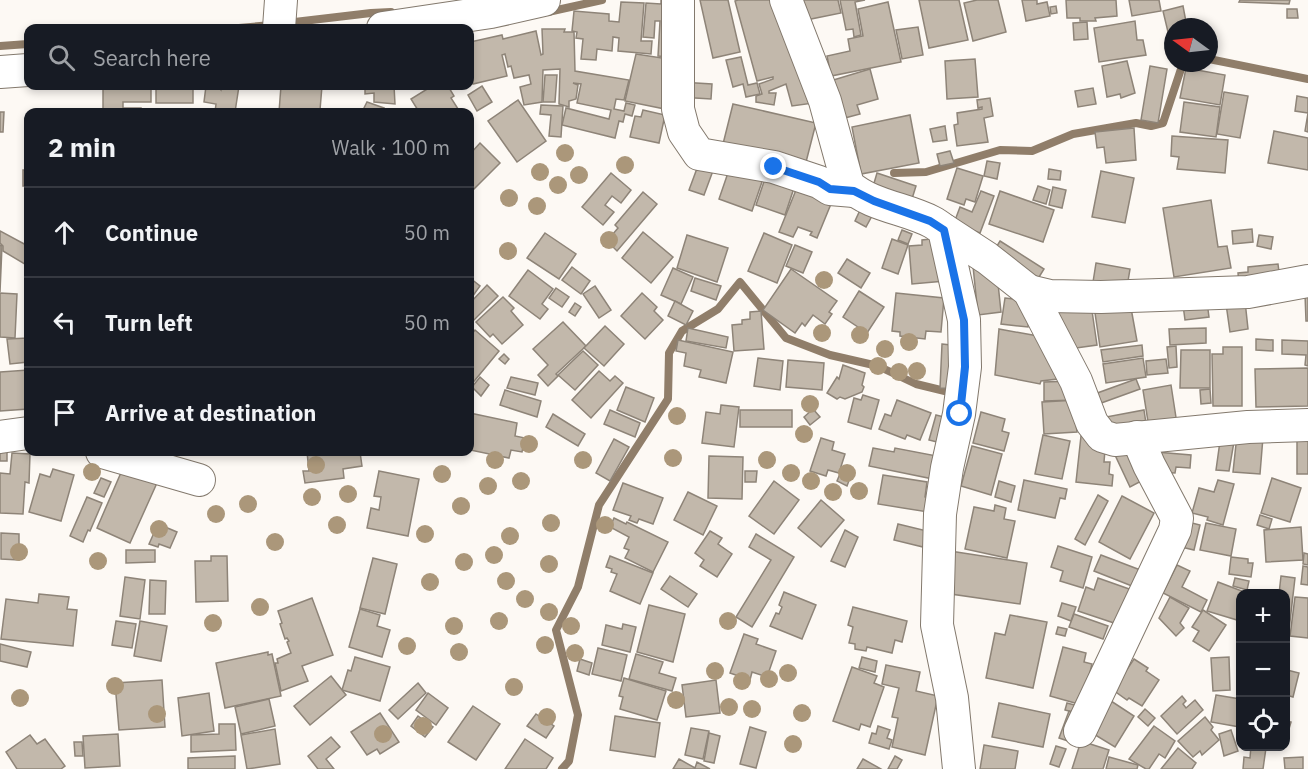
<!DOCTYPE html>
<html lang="en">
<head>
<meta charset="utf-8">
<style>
	body { margin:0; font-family:"IBM Plex Sans",sans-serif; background:#242831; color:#f1f3f6 }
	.controls { position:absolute; right:18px; bottom:18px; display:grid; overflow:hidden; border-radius:12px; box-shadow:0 3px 9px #0003 }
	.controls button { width:54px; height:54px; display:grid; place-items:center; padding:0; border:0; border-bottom:2px solid #363941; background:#171b24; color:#f1f3f6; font:30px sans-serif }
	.compass { position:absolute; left:1164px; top:18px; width:54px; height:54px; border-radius:50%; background:#171b24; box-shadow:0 3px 9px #0003; rotate:285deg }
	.stop { position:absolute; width:18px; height:18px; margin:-14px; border:4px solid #1a73e8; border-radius:50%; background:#fff }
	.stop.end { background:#1a73e8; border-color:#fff; box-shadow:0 2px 6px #0008 }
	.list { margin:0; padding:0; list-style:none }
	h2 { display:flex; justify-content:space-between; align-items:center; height:78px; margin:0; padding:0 24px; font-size:26px }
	h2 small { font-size:20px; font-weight:400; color:#9ea1a6 }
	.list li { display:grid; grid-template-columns:39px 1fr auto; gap:18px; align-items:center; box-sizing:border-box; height:90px; padding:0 24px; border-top:2px solid #363941 }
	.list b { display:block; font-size:22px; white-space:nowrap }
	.list em { font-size:20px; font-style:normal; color:#9ea1a6 }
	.icon { flex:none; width:33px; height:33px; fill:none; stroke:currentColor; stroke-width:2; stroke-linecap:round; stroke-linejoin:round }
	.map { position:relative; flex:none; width:1308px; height:769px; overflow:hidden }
	.search { position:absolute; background:#171b24; box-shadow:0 3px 9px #0003; left:24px; top:24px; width:450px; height:66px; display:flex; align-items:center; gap:15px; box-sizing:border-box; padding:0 21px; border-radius:12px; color:#9ea1a6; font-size:22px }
	.panel { position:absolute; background:#171b24; box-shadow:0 3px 9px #0003; left:24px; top:108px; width:450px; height:348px; border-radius:12px }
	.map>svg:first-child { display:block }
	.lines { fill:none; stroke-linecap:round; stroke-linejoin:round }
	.stream { stroke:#907e6a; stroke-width:8 }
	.building { fill:#c2b8ab; stroke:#8e8478; stroke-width:1.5 }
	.minor-casing { stroke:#83796d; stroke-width:34 }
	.minor { stroke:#fff; stroke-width:32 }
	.tree { fill:#ab977a }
	.route { stroke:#1a73e8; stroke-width:8 }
</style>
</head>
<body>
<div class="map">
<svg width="1308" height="769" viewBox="0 0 1308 769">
	<rect width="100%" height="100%" fill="#fdf9f4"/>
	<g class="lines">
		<g class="stream">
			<path d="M 548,12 L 602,0"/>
			<path d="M 286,23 L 371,13 L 391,12"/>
			<path d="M 239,28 L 271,25"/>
			<path d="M 0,46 L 28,44"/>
			<path d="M 1209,59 L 1308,79"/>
			<path d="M 894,173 L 926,172 L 1000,150 L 1032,151 L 1073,134 L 1136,123 L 1151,126 L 1163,123 L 1183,63"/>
			<path d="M 562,769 L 569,761 L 578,715 L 556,630 L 578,587 L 599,505 L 668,399 L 669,353 L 682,331 L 718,309 L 740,282 L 786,338 L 830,355 L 878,366 L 916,384 L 953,393"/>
		</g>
	</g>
	<g class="building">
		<path d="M 661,0 L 676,0 L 672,57 L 658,56 L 660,21 L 655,21 L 654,38 L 643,37 L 646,3 L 661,4 Z"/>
		<path d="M 700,0 L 728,0 L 740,52 L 713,58 Z"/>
		<path d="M 738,0 L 783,0 L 821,102 L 792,106 L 786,84 L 769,91 L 769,93 L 776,93 L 774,105 L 756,102 L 756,96 L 762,94 L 759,84 L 773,79 L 773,77 L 757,81 L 735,1 Z"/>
		<path d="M 797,0 L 838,0 L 841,13 L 801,21 Z"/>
		<path d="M 840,0 L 865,0 L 855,2 L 861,35 L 854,37 L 853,29 L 846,30 Z"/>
		<path d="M 919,0 L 959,0 L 968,40 L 929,48 Z"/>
		<path d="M 977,0 L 998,0 L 1006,32 L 973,41 L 964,3 Z"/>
		<path d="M 1022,0 L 1037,0 L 1037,4 L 1047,2 L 1050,16 L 1026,21 Z"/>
		<path d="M 1066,0 L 1116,0 L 1117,16 L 1095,18 L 1096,21 L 1080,21 L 1080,18 L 1067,18 Z"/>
		<path d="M 1129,0 L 1159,0 L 1161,11 L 1132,16 Z"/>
		<path d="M 1240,0 L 1290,0 L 1289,4 L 1239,2 Z"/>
		<path d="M 621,2 L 644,3 L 641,41 L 652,41 L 651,54 L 618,51 L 619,38 L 613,37 L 612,51 L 597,49 L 596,60 L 581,59 L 583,39 L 576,38 L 577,32 L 572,31 L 574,11 L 609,14 L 609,21 L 619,22 Z"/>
		<path d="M 888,2 L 901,62 L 831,76 L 827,56 L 850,51 L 848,39 L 863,36 L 858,9 Z"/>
		<path d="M 1056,6 L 1057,13 L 1051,14 L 1050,7 Z"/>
		<path d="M 1183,6 L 1187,27 L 1173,27 L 1173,30 L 1168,32 L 1163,11 Z"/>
		<path d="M 1287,9 L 1297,9 L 1298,18 L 1287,18 Z"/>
		<path d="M 1135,21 L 1137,40 L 1143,40 L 1146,55 L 1099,62 L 1094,28 Z"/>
		<path d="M 1087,22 L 1088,39 L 1074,40 L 1073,23 Z"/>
		<path d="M 918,27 L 923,55 L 902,59 L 896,30 Z"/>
		<path d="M 542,29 L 565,29 L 564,32 L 574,32 L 575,71 L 629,80 L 624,100 L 616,99 L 614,109 L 624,111 L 626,103 L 635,105 L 632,116 L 625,114 L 623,122 L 619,121 L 615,138 L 562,125 L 566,108 L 609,119 L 611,110 L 577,103 L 581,84 L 573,83 L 578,85 L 576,99 L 569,101 L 569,107 L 559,104 L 560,69 L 543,70 L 542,102 L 524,105 L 520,87 L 531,84 L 529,75 L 514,78 L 511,66 L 508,67 L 505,54 L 502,55 L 507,76 L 473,84 L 470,70 L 470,42 L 502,35 L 503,39 L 536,31 L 541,55 L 543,54 Z"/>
		<path d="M 636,54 L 675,60 L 665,109 L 625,101 Z"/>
		<path d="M 741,57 L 748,85 L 757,83 L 760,94 L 746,97 L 743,84 L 733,87 L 726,60 Z"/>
		<path d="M 975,59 L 978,97 L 947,99 L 945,61 Z"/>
		<path d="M 1127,61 L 1135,93 L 1121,98 L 1120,94 L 1107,97 L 1102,66 Z"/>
		<path d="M 1150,66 L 1167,69 L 1158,123 L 1141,120 Z"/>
		<path d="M 1186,68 L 1225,75 L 1220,105 L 1180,98 Z"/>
		<path d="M 870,69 L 878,99 L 857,105 L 860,114 L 841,119 L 830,81 Z"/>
		<path d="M 545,75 L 557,75 L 555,102 L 543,102 Z"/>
		<path d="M 680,82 L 712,84 L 711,99 L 679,97 Z"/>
		<path d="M 103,86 L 151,86 L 151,102 L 123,102 L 123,108 L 141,108 L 141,112 L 103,112 Z"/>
		<rect x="156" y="86" width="37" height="17"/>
		<path d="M 206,86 L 219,87 L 221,90 L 222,86 L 239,86 L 235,112 L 215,112 L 216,104 L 204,102 Z"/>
		<path d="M 281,86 L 322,86 L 320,110 L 314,109 L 314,112 L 279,112 Z"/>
		<path d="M 365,86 L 394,86 L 395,104 L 374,102 L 374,93 L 365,94 Z"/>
		<path d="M 432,86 L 448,86 L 454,96 L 451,98 L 460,112 L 419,112 L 411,99 Z"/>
		<path d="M 482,86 L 492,102 L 477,111 L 468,95 Z"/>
		<path d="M 1093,88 L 1096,104 L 1078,107 L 1075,91 Z"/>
		<path d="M 1224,92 L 1248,96 L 1240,138 L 1217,134 Z"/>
		<path d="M 1297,96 L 1308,98 L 1308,132 L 1305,131 L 1308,113 L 1295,111 Z"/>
		<path d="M 990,98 L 993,116 L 984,118 L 988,142 L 957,146 L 954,125 L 958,124 L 957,113 L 982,109 L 982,107 L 978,108 L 977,100 Z"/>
		<path d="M 518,100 L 546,141 L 517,162 L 488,121 Z"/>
		<path d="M 367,102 L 384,108 L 382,112 L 362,112 Z"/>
		<path d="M 1184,102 L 1220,107 L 1216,137 L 1180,132 Z"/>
		<path d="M 733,104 L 816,123 L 805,166 L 723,144 Z"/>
		<path d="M 541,105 L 563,106 L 561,137 L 549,136 L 551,115 L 540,114 Z"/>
		<path d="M 643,110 L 665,115 L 659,143 L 630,137 L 635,116 L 641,117 Z"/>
		<path d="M 0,112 L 4,112 L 3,132 L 0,132 Z"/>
		<path d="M 910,115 L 919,163 L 861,174 L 852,127 Z"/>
		<path d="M 945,126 L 947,140 L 933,142 L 930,129 Z"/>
		<path d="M 1134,128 L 1136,160 L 1106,163 L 1104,147 L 1097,148 L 1095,132 Z"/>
		<path d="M 1274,131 L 1308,138 L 1308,170 L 1268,163 Z"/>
		<path d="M 1172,136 L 1228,140 L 1225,173 L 1177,169 L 1179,157 L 1171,156 Z"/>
		<path d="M 480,143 L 500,163 L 470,193 L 470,154 Z"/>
		<path d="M 950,151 L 954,163 L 940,166 L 937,154 Z"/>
		<path d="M 27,154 L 28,186 L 23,186 L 23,170 L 27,170 Z"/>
		<path d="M 987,161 L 1000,163 L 997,179 L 984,176 Z"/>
		<path d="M 699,163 L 714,168 L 704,195 L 689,190 Z"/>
		<path d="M 731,164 L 764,176 L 752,211 L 719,199 Z"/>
		<path d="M 957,168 L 983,176 L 975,202 L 966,199 L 964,205 L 947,199 Z"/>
		<path d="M 1049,169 L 1061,171 L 1060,180 L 1048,179 Z"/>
		<path d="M 768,170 L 795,185 L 785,215 L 756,205 Z"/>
		<path d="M 1101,171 L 1134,178 L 1125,223 L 1092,217 Z"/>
		<path d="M 611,173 L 631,190 L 621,203 L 612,196 L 605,205 L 614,212 L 603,225 L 582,207 Z"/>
		<path d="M 877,173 L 916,186 L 911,202 L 872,190 Z"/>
		<path d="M 800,180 L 833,199 L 817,238 L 810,235 L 812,232 L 798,227 L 793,237 L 779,232 Z"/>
		<path d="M 1038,186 L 1050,190 L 1046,204 L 1033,200 Z"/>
		<path d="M 1053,187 L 1066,190 L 1062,208 L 1049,205 Z"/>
		<path d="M 981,191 L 994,196 L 980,233 L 954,223 L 960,207 L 972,212 Z"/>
		<path d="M 1000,191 L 1054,210 L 1043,242 L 989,224 Z"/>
		<path d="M 643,192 L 657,204 L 617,251 L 607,241 L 618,228 L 615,225 Z"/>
		<path d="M 1211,200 L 1218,247 L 1227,246 L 1231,268 L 1174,277 L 1163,208 Z"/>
		<path d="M 861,208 L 873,214 L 866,227 L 855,221 Z"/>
		<path d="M 1252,229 L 1253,242 L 1233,244 L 1232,231 Z"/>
		<path d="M 902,230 L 912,234 L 908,244 L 898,240 Z"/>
		<path d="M 0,231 L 28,246 L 28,266 L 3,251 L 3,246 L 0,243 Z"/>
		<path d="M 643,232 L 673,257 L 651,283 L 622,258 Z"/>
		<path d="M 545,233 L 576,254 L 559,279 L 527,258 Z"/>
		<path d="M 764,233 L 792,245 L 777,283 L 748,271 Z"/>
		<path d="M 687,235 L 728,248 L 717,282 L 677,268 Z"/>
		<path d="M 1259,235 L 1273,237 L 1271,249 L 1257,246 Z"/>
		<path d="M 940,238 L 945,281 L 912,284 L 909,246 L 922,245 L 922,240 Z"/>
		<path d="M 892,239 L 908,245 L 898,274 L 882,268 Z"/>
		<path d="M 1000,241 L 1044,269 L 1036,282 L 992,254 Z"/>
		<path d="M 0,245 L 2,246 L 0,292 Z"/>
		<path d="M 795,245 L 812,252 L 803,273 L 786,266 Z"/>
		<path d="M 847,259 L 870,273 L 861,288 L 838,273 Z"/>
		<path d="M 1096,263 L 1130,269 L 1127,287 L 1093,282 Z"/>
		<path d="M 1278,264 L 1280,280 L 1239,284 L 1238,273 L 1248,272 L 1248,267 Z"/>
		<path d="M 973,266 L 997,274 L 1001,312 L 978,315 Z"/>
		<path d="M 572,267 L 590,281 L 581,294 L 562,280 Z"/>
		<path d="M 673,268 L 693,277 L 681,304 L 661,295 Z"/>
		<path d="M 791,269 L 837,301 L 829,312 L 832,314 L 825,324 L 813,315 L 805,326 L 802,323 L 795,333 L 763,310 Z"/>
		<path d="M 528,270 L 553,289 L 542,304 L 548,309 L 540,319 L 509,296 Z"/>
		<path d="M 470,278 L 480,286 L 470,300 Z"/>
		<path d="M 695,278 L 721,286 L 716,300 L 691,291 Z"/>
		<path d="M 487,285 L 498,296 L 474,320 L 470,315 L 470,303 Z"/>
		<path d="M 1308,285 L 1308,321 L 1306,321 L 1305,294 Z"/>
		<path d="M 595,286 L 611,310 L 599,318 L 583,294 Z"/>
		<path d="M 556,288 L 569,297 L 562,307 L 549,298 Z"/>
		<path d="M 859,291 L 884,307 L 867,333 L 843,317 Z"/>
		<path d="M 0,293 L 17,294 L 15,338 L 0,337 Z"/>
		<path d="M 642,293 L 657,307 L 654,311 L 663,320 L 645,339 L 621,316 Z"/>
		<path d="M 896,293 L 944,298 L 941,332 L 926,331 L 925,339 L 900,336 L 900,332 L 892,331 Z"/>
		<path d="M 503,297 L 514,308 L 511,311 L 523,325 L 502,344 L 493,334 L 490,337 L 476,322 Z"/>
		<path d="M 1005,298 L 1031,301 L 1028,327 L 1001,324 Z"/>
		<path d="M 675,301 L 693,311 L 686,325 L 668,316 Z"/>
		<path d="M 1245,301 L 1248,329 L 1230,332 L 1226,304 Z"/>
		<path d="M 1207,302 L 1209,317 L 1185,320 L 1183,305 Z"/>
		<path d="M 575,303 L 581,307 L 575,316 L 569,312 Z"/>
		<path d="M 1091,304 L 1097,345 L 1062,350 L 1056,310 Z"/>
		<path d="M 1131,308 L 1137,341 L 1100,347 L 1095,313 Z"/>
		<path d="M 761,311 L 764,349 L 734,351 L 732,325 L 742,324 L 742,320 L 750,319 L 750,312 Z"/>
		<path d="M 563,322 L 586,346 L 556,374 L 558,376 L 548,386 L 538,375 L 548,365 L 533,349 Z"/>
		<path d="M 605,326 L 624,344 L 604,366 L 584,348 Z"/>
		<path d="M 688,328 L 728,337 L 726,348 L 686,341 Z"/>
		<path d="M 1206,328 L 1206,343 L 1170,345 L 1169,329 Z"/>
		<path d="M 999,329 L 1049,338 L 1066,378 L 1041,381 L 1040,384 L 995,375 Z"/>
		<path d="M 475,330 L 499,351 L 471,385 L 470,336 Z"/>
		<path d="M 28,338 L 28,362 L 10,364 L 7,339 Z"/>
		<path d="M 1256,339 L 1273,340 L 1273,351 L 1256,350 Z"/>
		<path d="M 678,340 L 733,352 L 726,383 L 699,377 L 701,370 L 684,366 L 686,353 L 676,351 Z"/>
		<path d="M 1282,340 L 1308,341 L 1308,366 L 1305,365 L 1306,355 L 1282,354 Z"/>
		<path d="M 942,344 L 960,346 L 957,389 L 940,388 Z"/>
		<path d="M 1142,345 L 1143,356 L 1103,362 L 1101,350 Z"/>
		<path d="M 1176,346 L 1177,367 L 1169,368 L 1167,347 Z"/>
		<path d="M 1223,347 L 1242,347 L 1242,406 L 1213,406 L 1212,354 L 1223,354 Z"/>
		<path d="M 1181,350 L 1210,350 L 1210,388 L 1180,388 Z"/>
		<path d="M 583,351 L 598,365 L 575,390 L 558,375 Z"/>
		<path d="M 504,354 L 509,359 L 505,364 L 499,359 Z"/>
		<path d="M 758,358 L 783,361 L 780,390 L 754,386 Z"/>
		<path d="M 1143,358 L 1146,377 L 1106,383 L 1103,364 Z"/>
		<path d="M 1166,359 L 1168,373 L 1147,375 L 1146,361 Z"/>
		<path d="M 788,360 L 824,363 L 822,390 L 786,387 Z"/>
		<path d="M 843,365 L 865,373 L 862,385 L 864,387 L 862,392 L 845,399 L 840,397 L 837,399 L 827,393 L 837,377 L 839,379 Z"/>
		<path d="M 1308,368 L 1308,406 L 1256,407 L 1255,369 Z"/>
		<path d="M 28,370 L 28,409 L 0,411 L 0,372 Z"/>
		<path d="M 599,371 L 610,381 L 615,376 L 623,383 L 591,418 L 572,400 Z"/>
		<path d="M 480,377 L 489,385 L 481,396 L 472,387 Z"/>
		<path d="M 511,377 L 538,383 L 535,395 L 507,388 Z"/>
		<path d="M 1136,379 L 1140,389 L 1093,406 L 1089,396 Z"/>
		<path d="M 1074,381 L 1075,400 L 1044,401 L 1044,382 Z"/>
		<path d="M 1171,385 L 1177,424 L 1149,428 L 1143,390 Z"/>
		<path d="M 626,387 L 654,398 L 645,422 L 617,410 Z"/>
		<path d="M 1210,389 L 1211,403 L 1201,404 L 1200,390 Z"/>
		<path d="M 505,390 L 541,401 L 537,417 L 500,405 Z"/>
		<path d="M 863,395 L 879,400 L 871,429 L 848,422 L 854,398 L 861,400 Z"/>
		<path d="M 897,400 L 931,413 L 920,440 L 907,435 L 905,439 L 879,429 L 885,414 L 891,416 Z"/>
		<path d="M 1078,400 L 1075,416 L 1077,432 L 1044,434 L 1042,402 Z"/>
		<path d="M 721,405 L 739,407 L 734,447 L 702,443 L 706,412 L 720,414 Z"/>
		<path d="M 813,409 L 820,417 L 810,425 L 804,417 Z"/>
		<path d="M 610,410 L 640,423 L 635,437 L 604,424 Z"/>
		<rect x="740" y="410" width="52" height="17"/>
		<path d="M 1144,410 L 1147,430 L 1112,436 L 1106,417 Z"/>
		<path d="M 981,412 L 1005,419 L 1002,431 L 1009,433 L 1004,451 L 973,443 Z"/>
		<path d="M 470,413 L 517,423 L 515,436 L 525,438 L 522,452 L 511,450 L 509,458 L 470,450 Z"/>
		<path d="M 553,414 L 585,434 L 578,446 L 546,427 Z"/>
		<path d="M 936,415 L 952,419 L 945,444 L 929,440 Z"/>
		<path d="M 1221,434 L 1235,436 L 1229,471 L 1216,470 Z"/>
		<path d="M 1297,434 L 1308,435 L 1308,474 L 1297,474 Z"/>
		<path d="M 1043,435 L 1070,441 L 1062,479 L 1035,474 Z"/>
		<path d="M 1237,435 L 1263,437 L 1260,474 L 1233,472 Z"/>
		<path d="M 1081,436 L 1101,438 L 1105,450 L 1104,462 L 1110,462 L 1109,474 L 1113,475 L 1112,486 L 1076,482 Z"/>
		<path d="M 821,438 L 834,442 L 832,450 L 845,454 L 839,473 L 828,470 L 826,476 L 810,471 Z"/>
		<path d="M 614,439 L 629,447 L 610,481 L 596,473 Z"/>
		<rect x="0" y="443" width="7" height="18"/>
		<path d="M 1134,445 L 1149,477 L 1130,487 L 1115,455 Z"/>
		<path d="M 972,446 L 1002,454 L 991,495 L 961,486 Z"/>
		<path d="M 873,448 L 894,452 L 895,448 L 942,457 L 938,480 L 869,466 Z"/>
		<path d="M 307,452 L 360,452 L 362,466 L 343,469 L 344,478 L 305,483 L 303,471 L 309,471 Z"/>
		<path d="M 1156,452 L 1191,455 L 1190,468 L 1176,467 L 1175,473 L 1155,472 Z"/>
		<path d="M 12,453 L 30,454 L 29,483 L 25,482 L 23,514 L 0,513 L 0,473 L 10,474 Z"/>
		<path d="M 709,456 L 743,457 L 742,499 L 708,498 Z"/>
		<path d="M 123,468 L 157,483 L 130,543 L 97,528 Z"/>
		<path d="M 53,469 L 74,475 L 61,521 L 29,512 L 40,474 L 50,477 Z"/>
		<path d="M 379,471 L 419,479 L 408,536 L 367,528 L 371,508 L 379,510 L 381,497 L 374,496 Z"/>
		<path d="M 745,471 L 757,471 L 756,482 L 745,482 Z"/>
		<path d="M 840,474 L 850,478 L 847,486 L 837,481 Z"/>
		<path d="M 883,475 L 927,482 L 925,497 L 931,498 L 928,512 L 878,504 Z"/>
		<path d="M 101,478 L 111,482 L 104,497 L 94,493 Z"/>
		<path d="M 1272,478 L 1301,488 L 1290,522 L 1261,513 Z"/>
		<path d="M 1024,480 L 1067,489 L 1065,499 L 1060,498 L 1055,518 L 1018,510 Z"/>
		<path d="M 1218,480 L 1234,484 L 1223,525 L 1207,520 L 1208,517 L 1192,513 L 1199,488 L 1214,492 Z"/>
		<path d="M 774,481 L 799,500 L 774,534 L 749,516 Z"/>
		<path d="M 999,481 L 1015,486 L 1011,502 L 995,497 Z"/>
		<path d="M 623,483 L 663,498 L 653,524 L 639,519 L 637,523 L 629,520 L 631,516 L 613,510 Z"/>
		<path d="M 688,492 L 717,506 L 703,535 L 674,520 Z"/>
		<path d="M 1098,495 L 1108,501 L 1085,545 L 1075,539 Z"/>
		<path d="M 1122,496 L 1154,513 L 1130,559 L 1099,542 Z"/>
		<path d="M 87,497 L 102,503 L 90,531 L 88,530 L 83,542 L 70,536 Z"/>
		<path d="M 821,500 L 844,520 L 821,547 L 798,528 Z"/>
		<path d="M 995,505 L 1006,508 L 1004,519 L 1015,521 L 1007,558 L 965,549 L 974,507 L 994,511 Z"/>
		<path d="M 1260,515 L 1272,519 L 1269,529 L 1257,525 Z"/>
		<path d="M 614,518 L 626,524 L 627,522 L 668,542 L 653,572 L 625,558 L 629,550 L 624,548 L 629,537 L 610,527 Z"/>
		<path d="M 1188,522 L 1200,525 L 1194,550 L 1181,547 Z"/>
		<path d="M 1206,523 L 1236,529 L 1231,556 L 1200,550 Z"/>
		<path d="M 158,524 L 177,532 L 170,548 L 159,544 L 158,547 L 149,544 Z"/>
		<path d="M 898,524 L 927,531 L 923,547 L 894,540 Z"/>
		<path d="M 1301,527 L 1303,560 L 1266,562 L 1264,530 Z"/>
		<path d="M 845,530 L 858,537 L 845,567 L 831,561 Z"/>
		<path d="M 710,531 L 722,538 L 718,544 L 732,554 L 717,577 L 700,566 L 704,560 L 695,553 Z"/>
		<path d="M 1,533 L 19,534 L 19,560 L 1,559 Z"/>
		<path d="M 756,534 L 794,557 L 752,627 L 736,617 L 771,560 L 749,547 Z"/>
		<path d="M 1058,546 L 1092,557 L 1083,588 L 1060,581 L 1063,571 L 1051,567 Z"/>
		<path d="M 126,550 L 155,550 L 155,562 L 126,563 Z"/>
		<path d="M 950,551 L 1027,563 L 1020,604 L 944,593 Z"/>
		<path d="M 1304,553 L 1308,554 L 1308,565 L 1303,564 Z"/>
		<path d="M 1101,555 L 1143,571 L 1137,588 L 1094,571 Z"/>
		<path d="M 211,556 L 227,556 L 228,601 L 196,602 L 195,561 L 211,561 Z"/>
		<path d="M 610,556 L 653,573 L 640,604 L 610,591 L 617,574 L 611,572 L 612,569 L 606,567 Z"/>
		<path d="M 1231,557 L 1248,559 L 1248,563 L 1253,563 L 1251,577 L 1229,574 Z"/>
		<path d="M 373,558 L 397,564 L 385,614 L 360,608 Z"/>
		<path d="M 1177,565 L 1190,571 L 1182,587 L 1207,600 L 1201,612 L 1163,593 Z"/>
		<path d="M 1303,566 L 1308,567 L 1308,585 L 1301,584 Z"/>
		<path d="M 670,576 L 697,594 L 688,607 L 661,589 Z"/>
		<path d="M 1281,576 L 1295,578 L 1289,630 L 1286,630 L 1286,594 L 1279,594 Z"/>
		<path d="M 125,577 L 145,580 L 140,619 L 120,616 Z"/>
		<path d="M 1098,578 L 1132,590 L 1117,624 L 1078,611 L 1086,587 L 1094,590 Z"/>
		<path d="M 1235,578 L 1249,581 L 1247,590 L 1233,586 Z"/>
		<path d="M 150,580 L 166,581 L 165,614 L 149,614 Z"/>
		<path d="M 1218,582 L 1247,593 L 1240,594 L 1240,611 L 1237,620 L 1207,611 Z"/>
		<path d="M 784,592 L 816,605 L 802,639 L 770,626 L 776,613 L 779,614 L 782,607 L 779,605 Z"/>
		<path d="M 39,594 L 69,597 L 67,609 L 77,610 L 73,646 L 1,639 L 6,599 L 38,603 Z"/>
		<path d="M 1170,597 L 1189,608 L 1180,623 L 1184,628 L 1176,636 L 1159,618 Z"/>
		<path d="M 1295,597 L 1308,598 L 1308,638 L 1290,636 Z"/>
		<path d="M 312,598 L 333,655 L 302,666 L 308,681 L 281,691 L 275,663 L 278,663 L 277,659 L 291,653 L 287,642 L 289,641 L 287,638 L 285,639 L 280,624 L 282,623 L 278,611 Z"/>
		<path d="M 1062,603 L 1076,607 L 1071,621 L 1058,616 Z"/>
		<path d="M 649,605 L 685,614 L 673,662 L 637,652 Z"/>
		<path d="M 853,607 L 907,621 L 902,642 L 895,640 L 892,653 L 867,647 L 866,651 L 855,649 L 855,644 L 849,643 L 853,627 L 848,625 Z"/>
		<path d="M 360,609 L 380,615 L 377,626 L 390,630 L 382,657 L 349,647 Z"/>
		<path d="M 1203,610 L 1226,625 L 1209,651 L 1193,641 L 1199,631 L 1192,627 Z"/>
		<path d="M 1074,614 L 1108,626 L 1103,639 L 1069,627 Z"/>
		<path d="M 1010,615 L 1047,622 L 1033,688 L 986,678 L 995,633 L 1005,635 Z"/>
		<path d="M 116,621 L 136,624 L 132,648 L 112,645 Z"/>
		<path d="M 140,621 L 167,626 L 161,661 L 134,656 Z"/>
		<path d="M 623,624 L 636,627 L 630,652 L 602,645 L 606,625 L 622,629 Z"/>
		<path d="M 1058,627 L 1067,629 L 1065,636 L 1056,634 Z"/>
		<path d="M 744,634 L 758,639 L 756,644 L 776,651 L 767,677 L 752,672 L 750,680 L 730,673 Z"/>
		<path d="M 0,644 L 31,652 L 27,667 L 0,661 Z"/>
		<path d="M 1063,647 L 1086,653 L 1084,662 L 1092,664 L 1082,705 L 1050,696 Z"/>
		<path d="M 598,648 L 627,655 L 621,681 L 592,674 Z"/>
		<path d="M 268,652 L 268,655 L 272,654 L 281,696 L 225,708 L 216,663 Z"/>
		<path d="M 636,654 L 663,662 L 659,673 L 676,678 L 672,691 L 629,679 Z"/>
		<path d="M 355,657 L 390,667 L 380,701 L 342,690 L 348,670 L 351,671 Z"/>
		<path d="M 862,657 L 877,661 L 875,672 L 859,668 Z"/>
		<path d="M 1229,657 L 1230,690 L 1213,691 L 1211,658 Z"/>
		<path d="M 580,659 L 592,663 L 589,675 L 577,671 Z"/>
		<path d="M 1134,659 L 1148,668 L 1146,671 L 1159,680 L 1142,706 L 1129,698 L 1127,700 L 1113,690 Z"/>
		<path d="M 1286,664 L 1289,664 L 1287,670 L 1299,673 L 1293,697 L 1286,695 Z"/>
		<path d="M 886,665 L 920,672 L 916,691 L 938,696 L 925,755 L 892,747 L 898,718 L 892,717 L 899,688 L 882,684 Z"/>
		<path d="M 852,667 L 877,676 L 874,683 L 884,687 L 870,727 L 861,724 L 859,730 L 833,721 Z"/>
		<path d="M 331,676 L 346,695 L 310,725 L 294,706 Z"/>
		<path d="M 624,678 L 666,691 L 657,720 L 620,709 L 623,697 L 619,696 Z"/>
		<path d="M 162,680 L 165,727 L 119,730 L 115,683 Z"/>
		<path d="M 716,680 L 720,713 L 686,717 L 682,685 Z"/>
		<path d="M 418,683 L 426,693 L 398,719 L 389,710 Z"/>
		<path d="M 209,693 L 214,731 L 182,736 L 178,698 Z"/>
		<path d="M 428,693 L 448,708 L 436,725 L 416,710 Z"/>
		<path d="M 1216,695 L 1240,699 L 1240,727 L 1211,722 Z"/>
		<path d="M 1182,696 L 1186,701 L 1183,704 L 1186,708 L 1195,700 L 1203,710 L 1177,734 L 1161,716 Z"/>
		<path d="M 269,699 L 275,726 L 241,734 L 235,707 Z"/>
		<path d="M 1111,701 L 1134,716 L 1115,747 L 1092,733 Z"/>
		<path d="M 999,703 L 1050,714 L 1043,747 L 992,737 Z"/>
		<path d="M 1067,703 L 1082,707 L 1080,714 L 1065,710 Z"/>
		<path d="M 473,706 L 500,724 L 476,760 L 448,742 Z"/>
		<path d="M 1145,709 L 1155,718 L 1148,726 L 1138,717 Z"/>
		<path d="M 1069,711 L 1081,716 L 1071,742 L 1059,738 Z"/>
		<path d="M 380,713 L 399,742 L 380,754 L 377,749 L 367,755 L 351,732 Z"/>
		<path d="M 536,714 L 554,726 L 546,738 L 527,726 Z"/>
		<path d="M 418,716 L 433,727 L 425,737 L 411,726 Z"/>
		<path d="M 615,716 L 660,723 L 655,757 L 610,750 Z"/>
		<path d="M 1205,717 L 1213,727 L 1211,730 L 1219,740 L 1202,755 L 1200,751 L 1193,757 L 1178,741 Z"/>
		<path d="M 1286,721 L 1291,722 L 1286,739 Z"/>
		<path d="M 219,724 L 235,724 L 236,750 L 191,752 L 191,735 L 219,734 Z"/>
		<path d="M 878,726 L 890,730 L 887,738 L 892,740 L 889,749 L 869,743 L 872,733 L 876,734 Z"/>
		<path d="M 1154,726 L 1175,741 L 1165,758 L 1159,754 L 1149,769 L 1146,769 L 1129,759 Z"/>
		<path d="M 750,727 L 766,732 L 756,768 L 740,764 Z"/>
		<path d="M 691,728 L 709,731 L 703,759 L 685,755 Z"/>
		<path d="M 275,729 L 280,764 L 247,769 L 241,735 Z"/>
		<path d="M 1231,730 L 1238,751 L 1224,756 L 1219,734 Z"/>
		<path d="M 709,733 L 720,736 L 714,763 L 704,761 Z"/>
		<path d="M 118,734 L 120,766 L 85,768 L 83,736 Z"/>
		<path d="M 30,735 L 37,744 L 45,739 L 65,766 L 61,769 L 17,769 L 6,752 Z"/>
		<path d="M 331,737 L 340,747 L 326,759 L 334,769 L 318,769 L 308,756 Z"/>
		<path d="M 525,739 L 553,758 L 546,769 L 505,769 Z"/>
		<path d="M 1081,741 L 1109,750 L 1103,769 L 1072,769 Z"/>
		<path d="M 74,742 L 82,742 L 83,756 L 75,756 Z"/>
		<path d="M 984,745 L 1018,751 L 1015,769 L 980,769 Z"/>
		<path d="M 1056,746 L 1066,749 L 1059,767 L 1050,764 Z"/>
		<path d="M 1251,746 L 1266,748 L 1263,769 L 1243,769 L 1244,757 L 1250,758 Z"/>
		<path d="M 1178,748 L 1196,763 L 1192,769 L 1161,769 Z"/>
		<path d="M 235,756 L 235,769 L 188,769 L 188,758 Z"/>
		<path d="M 895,756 L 902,760 L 897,769 L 888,769 Z"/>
		<path d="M 1109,757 L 1138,765 L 1137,769 L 1106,769 Z"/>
		<path d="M 1303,757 L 1303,769 L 1285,769 L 1284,758 Z"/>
		<path d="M 679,759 L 695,768 L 697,762 L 710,769 L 673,769 Z"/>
		<path d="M 863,759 L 881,769 L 857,769 Z"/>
	</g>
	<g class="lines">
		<defs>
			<g id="minor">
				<path d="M 678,0 L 678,109 L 684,132 L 699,154 L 774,167 L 819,182 L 830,189 L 854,191"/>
				<path d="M 786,0 L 825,101 L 848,185 C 871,206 905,208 932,222 C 936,224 940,227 944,230 L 964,320 L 965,367 L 959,414 L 947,468 L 940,514 L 937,625 L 952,698 L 959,769"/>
				<path d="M 279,28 L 281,0"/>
				<path d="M 383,28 L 491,12 L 544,0"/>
				<path d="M 0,72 L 28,70"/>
				<path d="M 944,230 L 987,258 L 1029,291 L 1076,381 L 1092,423 L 1102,436 L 1115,440 L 1248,427 L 1308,425"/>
				<path d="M 1029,291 L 1050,296 L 1101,297 L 1248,292 L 1308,281"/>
				<path d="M 0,437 L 28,433"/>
				<path d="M 102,452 L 199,480"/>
				<path d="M 1080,731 L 1175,530 L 1177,518 L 1149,465 L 1137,437"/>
			</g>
		</defs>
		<use href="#minor" class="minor-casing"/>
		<use href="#minor" class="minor"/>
	</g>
	<g class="tree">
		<circle cx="565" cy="153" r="9"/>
		<circle cx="625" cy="165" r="9"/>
		<circle cx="540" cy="172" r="9"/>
		<circle cx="579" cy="175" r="9"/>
		<circle cx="558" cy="185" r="9"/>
		<circle cx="509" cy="198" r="9"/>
		<circle cx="537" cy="206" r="9"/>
		<circle cx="609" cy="240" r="9"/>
		<circle cx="508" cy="251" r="9"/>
		<circle cx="824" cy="280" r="9"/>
		<circle cx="822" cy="333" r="9"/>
		<circle cx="860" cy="335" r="9"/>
		<circle cx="909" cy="342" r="9"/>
		<circle cx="885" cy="349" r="9"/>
		<circle cx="878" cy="366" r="9"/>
		<circle cx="917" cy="371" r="9"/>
		<circle cx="899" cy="372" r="9"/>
		<circle cx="810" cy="404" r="9"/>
		<circle cx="677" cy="416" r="9"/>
		<circle cx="804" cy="434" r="9"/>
		<circle cx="529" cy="444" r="9"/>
		<circle cx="673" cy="458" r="9"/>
		<circle cx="495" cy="460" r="9"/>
		<circle cx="583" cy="460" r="9"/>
		<circle cx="767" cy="460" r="9"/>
		<circle cx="316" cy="465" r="9"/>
		<circle cx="92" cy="472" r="9"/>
		<circle cx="791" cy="473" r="9"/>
		<circle cx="847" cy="473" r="9"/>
		<circle cx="442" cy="474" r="9"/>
		<circle cx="521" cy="481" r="9"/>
		<circle cx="811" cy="481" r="9"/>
		<circle cx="488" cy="486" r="9"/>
		<circle cx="859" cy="491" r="9"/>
		<circle cx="833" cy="492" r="9"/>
		<circle cx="348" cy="494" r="9"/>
		<circle cx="312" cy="497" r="9"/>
		<circle cx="248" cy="504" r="9"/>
		<circle cx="461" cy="506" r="9"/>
		<circle cx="216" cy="514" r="9"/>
		<circle cx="551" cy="523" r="9"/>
		<circle cx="337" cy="525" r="9"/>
		<circle cx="605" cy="525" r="9"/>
		<circle cx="159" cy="529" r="9"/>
		<circle cx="425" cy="534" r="9"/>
		<circle cx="510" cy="536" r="9"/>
		<circle cx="275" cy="542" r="9"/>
		<circle cx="19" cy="552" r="9"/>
		<circle cx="494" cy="555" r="9"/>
		<circle cx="98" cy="561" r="9"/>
		<circle cx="464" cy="562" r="9"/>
		<circle cx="549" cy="564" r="9"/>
		<circle cx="506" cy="581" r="9"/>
		<circle cx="430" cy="582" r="9"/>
		<circle cx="525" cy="599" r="9"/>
		<circle cx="260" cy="607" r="9"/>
		<circle cx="549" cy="612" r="9"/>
		<circle cx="499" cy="621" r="9"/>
		<circle cx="728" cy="621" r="9"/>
		<circle cx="213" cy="623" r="9"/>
		<circle cx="454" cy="626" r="9"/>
		<circle cx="571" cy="626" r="9"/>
		<circle cx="545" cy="645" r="9"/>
		<circle cx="407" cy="646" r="9"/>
		<circle cx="459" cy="652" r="9"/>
		<circle cx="575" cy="653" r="9"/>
		<circle cx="715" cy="671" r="9"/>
		<circle cx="788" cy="673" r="9"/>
		<circle cx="769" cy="679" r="9"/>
		<circle cx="742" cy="681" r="9"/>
		<circle cx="115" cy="686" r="9"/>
		<circle cx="514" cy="687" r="9"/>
		<circle cx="20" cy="698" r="9"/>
		<circle cx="676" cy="700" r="9"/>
		<circle cx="729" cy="707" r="9"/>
		<circle cx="752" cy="709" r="9"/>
		<circle cx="802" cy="713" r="9"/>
		<circle cx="157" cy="714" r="9"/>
		<circle cx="547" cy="717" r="9"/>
		<circle cx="423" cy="726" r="9"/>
		<circle cx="383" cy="734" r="9"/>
		<circle cx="793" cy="744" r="9"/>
	</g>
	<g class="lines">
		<path class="route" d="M 774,167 L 819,182 L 830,189 L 854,191 L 874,201 L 930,221 L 944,230 L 964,320 L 965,367 L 960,414"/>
	</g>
</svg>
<div class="controls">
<button>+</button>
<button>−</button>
<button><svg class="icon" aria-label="locate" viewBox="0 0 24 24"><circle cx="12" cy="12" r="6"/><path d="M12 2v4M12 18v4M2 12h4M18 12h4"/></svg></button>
</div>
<svg class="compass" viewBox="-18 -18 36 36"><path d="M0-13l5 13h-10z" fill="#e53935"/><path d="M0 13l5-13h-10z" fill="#9ea1a6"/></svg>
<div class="stop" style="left:960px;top:414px"></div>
<div class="stop end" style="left:774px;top:167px"></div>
<div class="search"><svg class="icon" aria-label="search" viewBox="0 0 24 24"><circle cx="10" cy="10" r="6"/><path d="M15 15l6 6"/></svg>Search here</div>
<section class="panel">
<h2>2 min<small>Walk · 100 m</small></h2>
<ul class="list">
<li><svg class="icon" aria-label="ahead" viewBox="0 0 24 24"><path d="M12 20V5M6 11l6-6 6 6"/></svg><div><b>Continue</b></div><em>50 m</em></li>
<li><svg class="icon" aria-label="left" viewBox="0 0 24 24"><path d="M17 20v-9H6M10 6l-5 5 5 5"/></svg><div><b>Turn left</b></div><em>50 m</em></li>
<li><svg class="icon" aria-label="arrive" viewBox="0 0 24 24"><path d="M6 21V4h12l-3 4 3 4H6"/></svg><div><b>Arrive at destination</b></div></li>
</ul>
</section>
</div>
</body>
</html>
